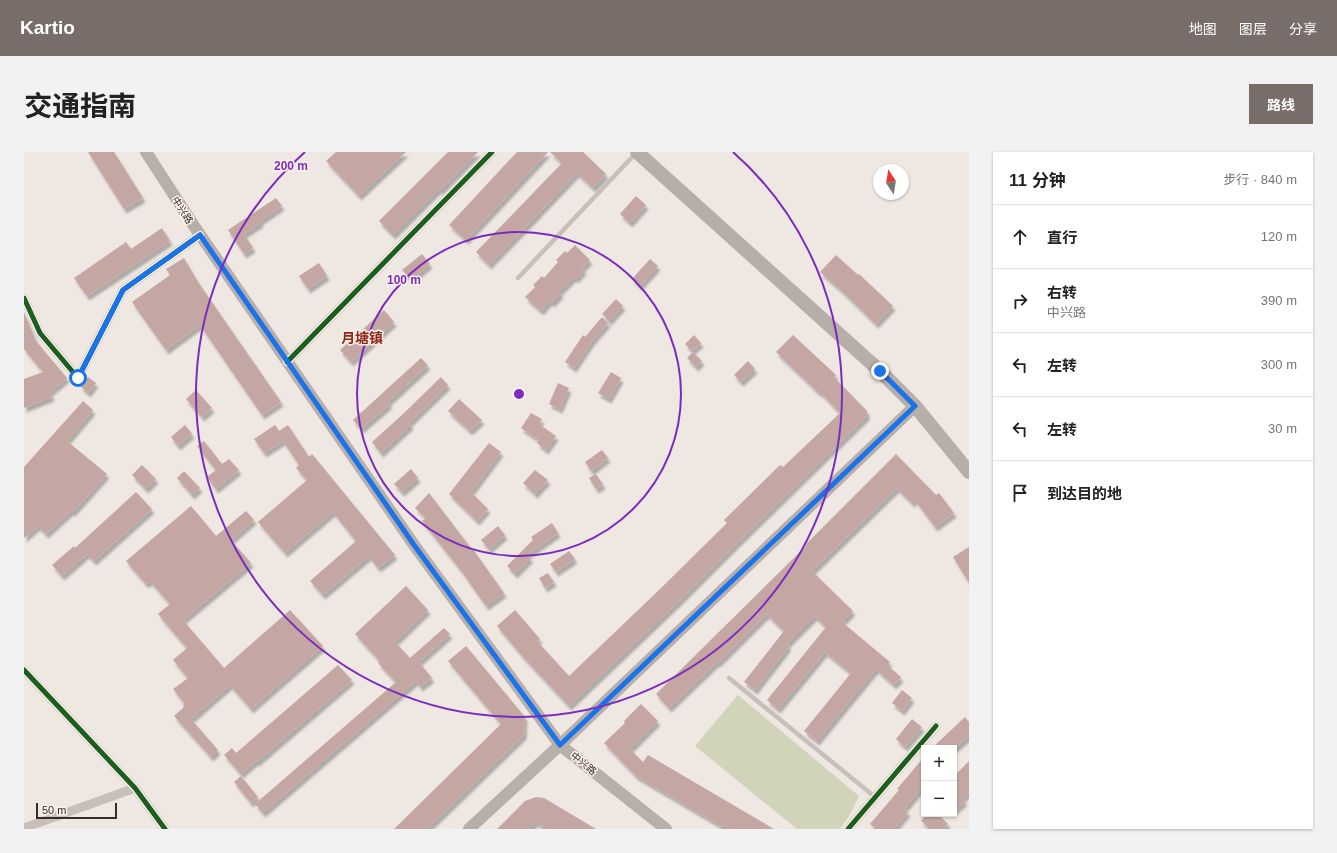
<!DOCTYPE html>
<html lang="zh">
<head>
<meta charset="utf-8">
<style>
	body { margin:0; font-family:Arial,"Noto Sans SC",sans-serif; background:#f2f2f2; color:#222 }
	.controls { position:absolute; right:12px; bottom:12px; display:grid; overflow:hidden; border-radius:0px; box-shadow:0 1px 3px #0004 }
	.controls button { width:36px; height:36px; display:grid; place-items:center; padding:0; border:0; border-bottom:1px solid #e0e0e0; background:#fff; color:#222; font:20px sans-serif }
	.compass { position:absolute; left:849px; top:12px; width:36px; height:36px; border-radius:50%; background:#fff; box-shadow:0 1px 3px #0004; rotate:348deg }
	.scale { position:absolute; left:12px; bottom:10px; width:81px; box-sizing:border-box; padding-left:4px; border:2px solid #392b28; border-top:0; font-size:11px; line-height:14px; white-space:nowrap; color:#392b28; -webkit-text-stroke:3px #fbf1e9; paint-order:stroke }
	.stop { position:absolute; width:12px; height:12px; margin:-9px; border:3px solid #1a73e8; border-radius:50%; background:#fff }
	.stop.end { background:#1a73e8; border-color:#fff; box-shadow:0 1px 4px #0008 }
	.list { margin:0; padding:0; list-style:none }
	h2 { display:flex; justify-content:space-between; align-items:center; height:52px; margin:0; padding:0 16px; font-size:17px }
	h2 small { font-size:13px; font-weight:400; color:#767676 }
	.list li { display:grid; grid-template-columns:26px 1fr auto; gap:12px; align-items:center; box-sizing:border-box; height:64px; padding:0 16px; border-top:1px solid #e0e0e0 }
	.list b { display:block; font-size:15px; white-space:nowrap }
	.list p { margin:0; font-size:13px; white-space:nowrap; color:#767676 }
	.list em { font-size:13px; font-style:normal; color:#767676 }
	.icon { flex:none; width:22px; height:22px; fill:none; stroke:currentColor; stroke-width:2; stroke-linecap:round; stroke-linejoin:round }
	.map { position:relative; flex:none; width:945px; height:677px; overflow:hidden; border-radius:0px }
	header { display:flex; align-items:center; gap:24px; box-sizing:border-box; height:56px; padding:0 20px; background:#786d69; color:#fff }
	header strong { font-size:19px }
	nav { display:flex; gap:22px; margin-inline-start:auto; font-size:14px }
	.intro { display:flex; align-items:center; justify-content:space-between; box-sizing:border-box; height:96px; padding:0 24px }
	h1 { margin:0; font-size:28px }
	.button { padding:10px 18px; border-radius:0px; background:#786d69; color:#fff; font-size:14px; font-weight:700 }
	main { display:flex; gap:24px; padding:0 24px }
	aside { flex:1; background:#fff; border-radius:0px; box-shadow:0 1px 3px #0004 }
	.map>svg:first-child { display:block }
	.green { fill:#d2d4ba }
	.building { fill:#c4a7a2; filter:url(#shadow) }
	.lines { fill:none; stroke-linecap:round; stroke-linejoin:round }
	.service { stroke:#c8bfba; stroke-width:4.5 }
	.minor { stroke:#c8bfba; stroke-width:9 }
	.secondary { stroke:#b8afaa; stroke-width:12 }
	.primary { stroke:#b7ada9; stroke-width:14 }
	.cycleway-casing { stroke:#fbf1e9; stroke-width:8 }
	.cycleway { stroke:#1b5e20; stroke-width:5 }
	.route { stroke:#1a73e8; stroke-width:5 }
	.ring { fill:none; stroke:#7b2cbf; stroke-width:2 }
	.labels { text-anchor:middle; stroke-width:3; stroke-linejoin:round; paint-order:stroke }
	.street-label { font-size:10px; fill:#392b28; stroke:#fbf1e9 }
	.district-label { font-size:14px; font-weight:bold; fill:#912718; stroke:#fbf1e9 }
	.centre { fill:#7b2cbf; stroke:#fbf1e9; stroke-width:2 }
	.ring-label { font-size:12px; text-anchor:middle; font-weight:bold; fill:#7b2cbf; stroke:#fbf1e9; stroke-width:3; stroke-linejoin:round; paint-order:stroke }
</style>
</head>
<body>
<header>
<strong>Kartio</strong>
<nav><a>地图</a><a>图层</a><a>分享</a></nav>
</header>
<div class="intro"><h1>交通指南</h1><a class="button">路线</a></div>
<main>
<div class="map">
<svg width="945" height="677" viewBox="0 0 945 677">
	<defs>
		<filter id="shadow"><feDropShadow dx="2.5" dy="4.5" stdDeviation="1" flood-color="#0004"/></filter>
	</defs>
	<rect width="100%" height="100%" fill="#eee7e2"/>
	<path class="green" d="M 714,543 L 835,644 L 826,663 L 816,677 L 773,677 L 671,594 Z"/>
	<g class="building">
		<path d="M 64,0 L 90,0 L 119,46 L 100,57 Z"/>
		<path d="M 312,0 L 382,0 L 335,44 L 302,9 Z"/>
		<path d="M 424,0 L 454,0 L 416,39 L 415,37 L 369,83 L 355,69 Z"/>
		<path d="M 493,0 L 524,0 L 442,88 L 425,73 Z"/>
		<path d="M 526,0 L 559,0 L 582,22 L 569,36 L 553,21 L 465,113 L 452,100 L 538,11 Z"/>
		<path d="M 612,44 L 622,53 L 606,71 L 596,62 Z"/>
		<path d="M 252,46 L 258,54 L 236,69 L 237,71 L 220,82 L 229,96 L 220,102 L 204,78 Z"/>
		<path d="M 138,76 L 146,89 L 63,144 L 50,126 L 102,90 L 107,97 Z"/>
		<path d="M 551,93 L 566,108 L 558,116 L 560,118 L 552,127 L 550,125 L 535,140 L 537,142 L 528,151 L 526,149 L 517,159 L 501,145 L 511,135 L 509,133 L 518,124 L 520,126 L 534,110 L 532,108 L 541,99 L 543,101 Z"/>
		<path d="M 398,102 L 406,112 L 387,128 L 378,118 Z"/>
		<path d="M 812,103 L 834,123 L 835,122 L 869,154 L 852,172 L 817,138 L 796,120 Z"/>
		<path d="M 160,106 L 174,130 L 257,250 L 238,263 L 176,173 L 142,198 L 108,150 L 146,123 L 142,117 Z"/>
		<path d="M 626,107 L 634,114 L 616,134 L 608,127 Z"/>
		<path d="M 295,111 L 303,124 L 284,137 L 275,124 Z"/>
		<path d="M 592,147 L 599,154 L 585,169 L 578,162 Z"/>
		<path d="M 360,158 L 370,170 L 327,210 L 316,198 Z"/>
		<path d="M 0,160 L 12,189 L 43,226 L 26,240 L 28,245 L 0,256 L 0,227 L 19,220 L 0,197 Z"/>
		<path d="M 578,165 L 584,171 L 568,189 L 550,216 L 541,210 L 559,183 L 561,185 Z"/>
		<path d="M 670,183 L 677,191 L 668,199 L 661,192 Z"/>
		<path d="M 769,183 L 812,223 L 810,225 L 843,259 L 843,264 L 712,392 L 652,452 L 545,554 L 500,506 L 473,474 L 491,458 L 516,487 L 513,489 L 545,524 L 634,439 L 703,371 L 700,368 L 756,313 L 759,315 L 816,261 L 796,240 L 795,241 L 752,200 Z"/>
		<path d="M 669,200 L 678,209 L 672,215 L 663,206 Z"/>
		<path d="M 397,206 L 404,213 L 364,250 L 366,252 L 337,277 L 329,268 Z"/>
		<path d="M 724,209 L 731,217 L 717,230 L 710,223 Z"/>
		<path d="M 587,220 L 597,226 L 585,247 L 574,241 Z"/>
		<path d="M 64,225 L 72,231 L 64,241 L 56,234 Z"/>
		<path d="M 417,225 L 424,233 L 385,271 L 387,273 L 357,301 L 348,290 L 378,263 Z"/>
		<path d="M 534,231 L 545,236 L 536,257 L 525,252 Z"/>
		<path d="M 172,238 L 188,256 L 178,265 L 162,247 Z"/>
		<path d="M 435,247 L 458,268 L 446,279 L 424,259 Z"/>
		<path d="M 59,249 L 69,258 L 43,289 L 83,322 L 49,360 L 47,359 L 22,382 L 14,374 L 0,386 L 0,315 Z"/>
		<path d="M 507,261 L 518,267 L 515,272 L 532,284 L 522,298 L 513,291 L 515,288 L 497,276 Z"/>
		<path d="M 161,273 L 168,282 L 154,294 L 147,285 Z"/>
		<path d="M 251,273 L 255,279 L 264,273 L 285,305 L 288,302 L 371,403 L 354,416 L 345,404 L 299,443 L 286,429 L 332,389 L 309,360 L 261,401 L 234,370 L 283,328 L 272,316 L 275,313 L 259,289 L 240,301 L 230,287 Z"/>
		<path d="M 180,289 L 198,312 L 205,307 L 215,318 L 192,337 L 183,325 L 192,318 L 173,294 Z"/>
		<path d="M 465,291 L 477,300 L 447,340 L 464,357 L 453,369 L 425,342 Z"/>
		<path d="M 578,298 L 584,306 L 567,319 L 561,310 Z"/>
		<path d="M 872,302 L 912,343 L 915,341 L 930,361 L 911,375 L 891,348 L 888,351 L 873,336 L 788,419 L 829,459 L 818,470 L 866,510 L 863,513 L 877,525 L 870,533 L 852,517 L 793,589 L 780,579 L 827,521 L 801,500 L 754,557 L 743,548 L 802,475 L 791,464 L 763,492 L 765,494 L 731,538 L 720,530 L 760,479 L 743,462 L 694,511 L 693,510 L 645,556 L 632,542 L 782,394 L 781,393 Z"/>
		<path d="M 118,313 L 132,327 L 122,337 L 108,323 Z"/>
		<path d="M 387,317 L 394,326 L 378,340 L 370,332 Z"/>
		<path d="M 511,318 L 524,328 L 511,342 L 499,331 Z"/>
		<path d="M 160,319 L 176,336 L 168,343 L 153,326 Z"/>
		<path d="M 572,322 L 579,333 L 572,337 L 565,326 Z"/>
		<path d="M 112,340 L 128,357 L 70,409 L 63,402 L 38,424 L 28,413 L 50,394 L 51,396 Z"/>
		<path d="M 405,341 L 447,396 L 448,396 L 480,441 L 462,454 L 438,420 L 398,369 L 402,366 L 391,356 Z"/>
		<path d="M 167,354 L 192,384 L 222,359 L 230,368 L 207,388 L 227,411 L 159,468 L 200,516 L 266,458 L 299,494 L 227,557 L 206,533 L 167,567 L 194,598 L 187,605 L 150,564 L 160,555 L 159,553 L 161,552 L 149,537 L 164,526 L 149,508 L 163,496 L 134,462 L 146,452 L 126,429 L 122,432 L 102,409 Z"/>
		<path d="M 528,371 L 534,381 L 503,403 L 507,406 L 491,422 L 483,414 L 509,388 L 507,385 Z"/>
		<path d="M 474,374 L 481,383 L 465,397 L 457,388 Z"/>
		<path d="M 945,395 L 945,431 L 929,405 Z"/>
		<path d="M 545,399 L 551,407 L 532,420 L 526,412 Z"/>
		<path d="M 524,421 L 530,430 L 521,436 L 515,426 Z"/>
		<path d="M 382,434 L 404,458 L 371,490 L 386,506 L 420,476 L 426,482 L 395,510 L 408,526 L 396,535 L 392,529 L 239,661 L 231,652 L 372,530 L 354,511 L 356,509 L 331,482 Z"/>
		<path d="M 442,494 L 501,565 L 500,583 L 403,677 L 370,677 L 477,572 L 424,509 Z"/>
		<path d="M 314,513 L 328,528 L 233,610 L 232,609 L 217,622 L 200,603 L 208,596 L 212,601 Z"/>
		<path d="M 878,538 L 888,546 L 878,559 L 868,551 Z"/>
		<path d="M 617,552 L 634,569 L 606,597 L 619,610 L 624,603 L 750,677 L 707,677 L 700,673 L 699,675 L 612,624 L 580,591 L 601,571 L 600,569 Z"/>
		<path d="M 941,565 L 945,570 L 945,584 L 931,596 L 908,596 Z"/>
		<path d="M 888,567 L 898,575 L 881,595 L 872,587 Z"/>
		<path d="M 900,605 L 900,633 L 880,657 L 884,660 L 870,677 L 852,677 L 846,672 L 875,638 L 873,637 Z"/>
		<path d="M 945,609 L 945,640 L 938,647 L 941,649 L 930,659 L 930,624 Z"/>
		<path d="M 217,624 L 234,645 L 227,651 L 210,630 Z"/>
		<path d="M 512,645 L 520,646 L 572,677 L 523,677 L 512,670 L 505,677 L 473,677 L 501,649 Z"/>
		<path d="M 903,662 L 914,662 L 924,672 L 919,677 L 906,677 L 897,669 Z"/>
	</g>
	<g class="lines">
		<g class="service">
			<path d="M 494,126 L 612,1"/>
			<path d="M 705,526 L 851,645"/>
		</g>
		<g class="minor">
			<path d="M 0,146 L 16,181 L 54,226 L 99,138 L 176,83"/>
			<path d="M 263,210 L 468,0"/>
			<path d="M 0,518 L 111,636 L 141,677"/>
			<path d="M 0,676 L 111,636"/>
			<path d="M 824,677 L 912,574"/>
		</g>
		<g class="secondary">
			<path d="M 122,0 L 172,77 L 390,393 L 536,593 L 642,677"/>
			<path d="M 445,677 L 536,593 L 891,254"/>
		</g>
		<path class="primary" d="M 613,0 L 856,219 L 891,254 L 945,320"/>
		<defs>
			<g id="cycleway">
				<path d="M 0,146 L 16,181 L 54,226 L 99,138 L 176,83"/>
				<path d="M 263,210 L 468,0"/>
				<path d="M 0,518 L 111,636 L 141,677"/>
				<path d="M 824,677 L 912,574"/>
			</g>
		</defs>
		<use href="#cycleway" class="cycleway-casing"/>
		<use href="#cycleway" class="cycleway"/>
	</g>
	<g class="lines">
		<path class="route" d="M 54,226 L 99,138 L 176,83 L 390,393 L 536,593 L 891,254 L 856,219"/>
	</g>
	<g class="ring">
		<circle cx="495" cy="242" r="162"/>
		<path d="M709 0A323 323 0 1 1 281 0"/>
	</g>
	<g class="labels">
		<g class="street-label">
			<text transform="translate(159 58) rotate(57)" y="4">中兴路</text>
			<text transform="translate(560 611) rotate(39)" y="4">中兴路</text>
		</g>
		<g class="district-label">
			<text x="338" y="191">月塘镇</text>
		</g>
	</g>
	<circle cx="495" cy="242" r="6" class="centre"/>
	<g class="ring-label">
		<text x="267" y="18">200 m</text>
		<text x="380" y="132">100 m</text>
	</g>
</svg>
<div class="controls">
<button>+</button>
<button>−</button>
</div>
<svg class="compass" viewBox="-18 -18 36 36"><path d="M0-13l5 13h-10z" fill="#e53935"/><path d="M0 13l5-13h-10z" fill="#767676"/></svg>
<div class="scale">50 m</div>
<div class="stop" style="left:54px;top:226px"></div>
<div class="stop end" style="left:856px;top:219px"></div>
</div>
<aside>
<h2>11 分钟<small>步行 · 840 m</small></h2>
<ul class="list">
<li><svg class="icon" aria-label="ahead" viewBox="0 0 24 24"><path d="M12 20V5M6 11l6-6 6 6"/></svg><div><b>直行</b></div><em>120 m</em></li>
<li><svg class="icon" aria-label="right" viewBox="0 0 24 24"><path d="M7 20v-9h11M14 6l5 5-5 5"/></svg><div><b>右转</b><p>中兴路</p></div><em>390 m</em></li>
<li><svg class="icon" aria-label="left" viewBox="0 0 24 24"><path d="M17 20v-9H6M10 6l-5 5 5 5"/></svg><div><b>左转</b></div><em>300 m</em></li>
<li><svg class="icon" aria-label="left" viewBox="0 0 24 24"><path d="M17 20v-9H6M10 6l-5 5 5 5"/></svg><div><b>左转</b></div><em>30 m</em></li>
<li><svg class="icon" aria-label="arrive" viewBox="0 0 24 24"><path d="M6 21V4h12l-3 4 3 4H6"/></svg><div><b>到达目的地</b></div></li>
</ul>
</aside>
</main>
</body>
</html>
